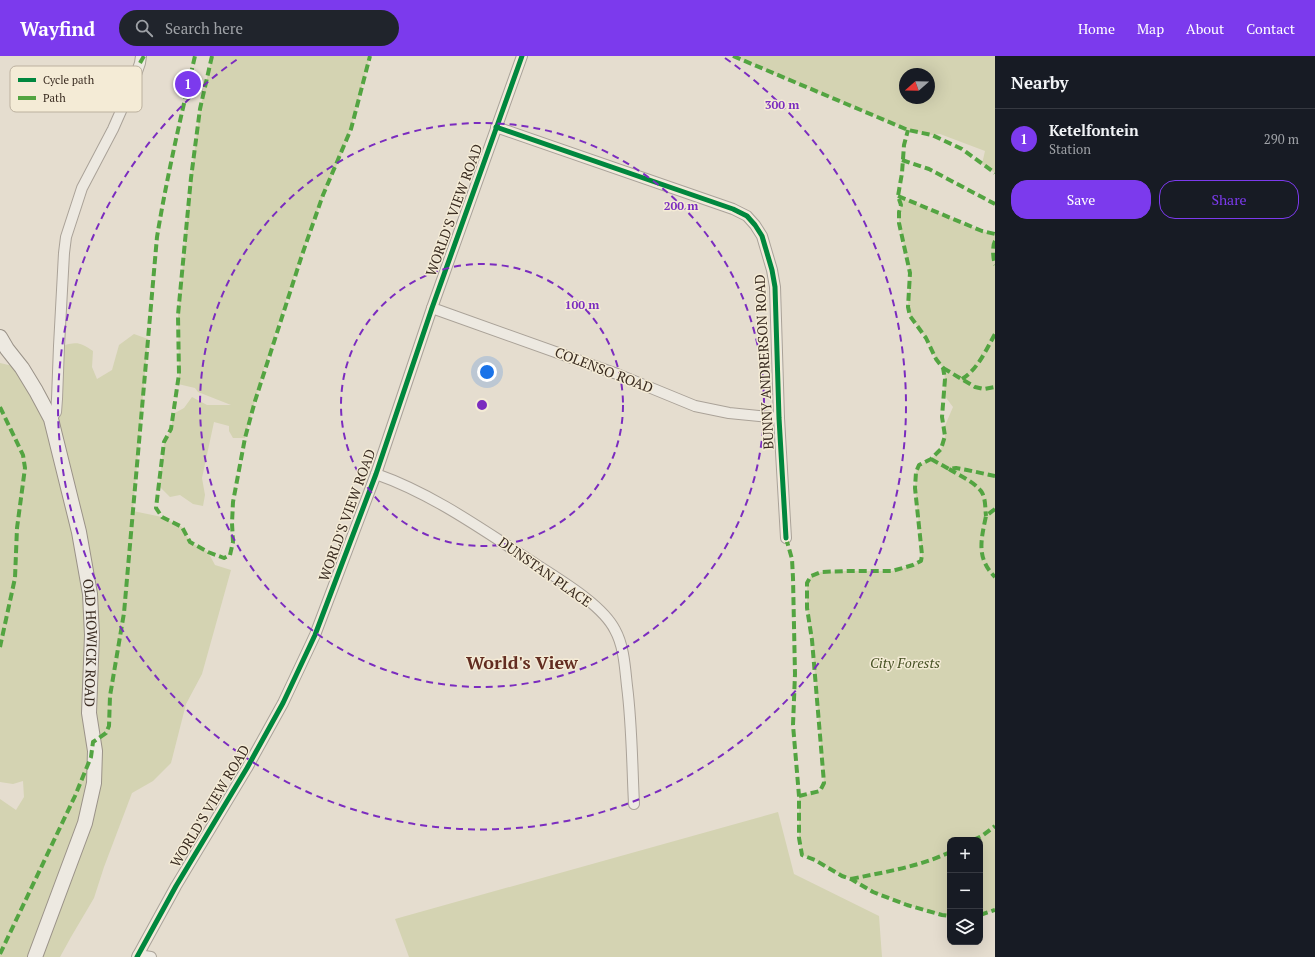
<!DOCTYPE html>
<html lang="en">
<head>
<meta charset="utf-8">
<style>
	body { margin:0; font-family:"PT Serif",serif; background:#20242c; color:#f1f3f6 }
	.controls { position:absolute; right:12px; bottom:12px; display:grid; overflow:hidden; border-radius:8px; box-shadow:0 4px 16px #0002 }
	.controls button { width:36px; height:36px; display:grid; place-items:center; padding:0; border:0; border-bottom:1px solid #363941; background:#171b24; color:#f1f3f6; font:20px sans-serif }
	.compass { position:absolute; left:899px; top:12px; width:36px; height:36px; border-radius:50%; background:#171b24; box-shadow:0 4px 16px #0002; rotate:250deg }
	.you { position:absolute; left:487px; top:316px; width:14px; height:14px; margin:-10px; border:3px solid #fff; border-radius:50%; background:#1a73e8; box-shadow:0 0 0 6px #1a73e833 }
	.badge { display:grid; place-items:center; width:26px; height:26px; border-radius:50%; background:#7c3aed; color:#fff; font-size:13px; font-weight:700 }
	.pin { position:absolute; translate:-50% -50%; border:2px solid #fff; box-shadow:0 1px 4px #0006 }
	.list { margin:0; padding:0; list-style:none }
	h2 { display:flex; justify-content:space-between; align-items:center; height:52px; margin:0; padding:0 16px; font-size:17px }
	h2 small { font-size:13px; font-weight:400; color:#9ea1a6 }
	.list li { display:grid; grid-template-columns:26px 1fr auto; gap:12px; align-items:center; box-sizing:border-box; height:60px; padding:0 16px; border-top:1px solid #363941 }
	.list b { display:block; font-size:15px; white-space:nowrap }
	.list p { margin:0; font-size:13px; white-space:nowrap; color:#9ea1a6 }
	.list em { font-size:13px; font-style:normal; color:#9ea1a6 }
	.actions { display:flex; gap:8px; padding:12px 16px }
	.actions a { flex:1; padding:9px 0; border:1px solid #7c3aed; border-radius:16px; text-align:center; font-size:14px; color:#7c3aed }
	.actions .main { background:#7c3aed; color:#fff }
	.icon { flex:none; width:22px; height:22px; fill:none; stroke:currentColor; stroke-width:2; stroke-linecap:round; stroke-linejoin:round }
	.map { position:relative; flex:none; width:995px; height:901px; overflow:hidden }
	header { display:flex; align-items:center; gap:24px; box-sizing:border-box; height:56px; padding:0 20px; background:#7c3aed; color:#fff }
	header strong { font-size:19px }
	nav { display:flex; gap:22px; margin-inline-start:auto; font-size:14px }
	.search { width:280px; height:36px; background:#20242c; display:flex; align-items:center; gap:10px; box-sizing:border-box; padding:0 14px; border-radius:22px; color:#9ea1a6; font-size:15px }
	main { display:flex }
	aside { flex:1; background:#171b24 }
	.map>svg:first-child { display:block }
	.green { fill:#d4d3b2; fill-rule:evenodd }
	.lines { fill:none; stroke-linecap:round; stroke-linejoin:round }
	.street-casing { stroke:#aaa298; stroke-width:12 }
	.secondary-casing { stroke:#9a9288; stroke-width:16 }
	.street { stroke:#ede9e1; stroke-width:10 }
	.secondary { stroke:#ede9e1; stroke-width:14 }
	.quiet { stroke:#53a441; stroke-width:4; stroke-dasharray:8 4; stroke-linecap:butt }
	.cycleway-casing { stroke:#f4ebd6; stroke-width:8 }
	.cycleway { stroke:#00873e; stroke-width:5 }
	.ring { fill:none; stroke:#7b2cbf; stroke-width:2; stroke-dasharray:7 5 }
	.labels { text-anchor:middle; stroke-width:3; stroke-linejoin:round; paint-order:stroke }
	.street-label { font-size:14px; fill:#392b20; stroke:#f4ebd6 }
	.park-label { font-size:14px; font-style:italic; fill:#4a5427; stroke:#f4ebd6 }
	.district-label { font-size:18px; font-weight:bold; fill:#632d21; stroke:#f4ebd6 }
	.key { fill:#f4ebd6; stroke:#bcb19f; stroke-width:1 }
	.key-label { font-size:11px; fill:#392b20 }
	.centre { fill:#7b2cbf; stroke:#f4ebd6; stroke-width:2 }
	.ring-label { font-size:12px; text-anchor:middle; font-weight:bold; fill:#7b2cbf; stroke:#f4ebd6; stroke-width:3; stroke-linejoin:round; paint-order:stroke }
</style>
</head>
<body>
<header>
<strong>Wayfind</strong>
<div class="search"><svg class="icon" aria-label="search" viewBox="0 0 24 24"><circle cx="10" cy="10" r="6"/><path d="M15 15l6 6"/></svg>Search here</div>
<nav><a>Home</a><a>Map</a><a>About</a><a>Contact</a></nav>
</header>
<main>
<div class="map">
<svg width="995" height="901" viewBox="0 0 995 901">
	<rect width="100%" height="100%" fill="#e5ddcf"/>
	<g class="green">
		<path d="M 212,0 L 370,0 C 363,24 358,49 351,73 C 342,100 329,125 319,151 C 291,227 265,304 245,382 L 233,382 L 229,375 L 229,370 L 214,366 L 202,422 L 205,439 L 203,450 L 193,448 L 180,439 L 170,441 L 159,430 L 164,386 L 171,373 L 173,358 L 184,352 L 192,341 L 207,349 L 231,349 L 198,336 L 195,332 L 178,328 L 179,318 L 178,259 L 191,122 L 200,53 Z"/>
		<path d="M 733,0 L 995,0 L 995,117 L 982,108 L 985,95 L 940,78 L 932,79 L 908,74 ZM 905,18 L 929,18 L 929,42 L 905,42 Z"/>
		<path d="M 898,140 L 982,175 L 995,178 L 995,854 L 980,859 L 980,784 L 950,784 L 950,860 L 942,859 L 907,849 L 873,836 L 851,823 L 842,820 L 815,804 L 802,799 L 799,782 L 799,740 L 820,735 L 824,727 L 812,584 L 807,552 L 807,527 L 811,520 L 821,516 L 846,515 L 892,515 L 913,509 L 921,505 L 922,498 L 915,432 L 916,416 L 919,409 L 931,403 L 941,393 L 945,380 L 944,372 L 953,351 L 944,339 L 945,323 L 943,312 L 936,303 L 926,282 L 910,260 L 908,251 L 910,217 L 899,167 L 899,156 L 901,149 Z"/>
		<path d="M 134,278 L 148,283 L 133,455 L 162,461 L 182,471 L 190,486 L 208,496 L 215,509 L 231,514 L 202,618 L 186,648 L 171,707 L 153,725 L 132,737 L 104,811 L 94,842 L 71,881 L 60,901 L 0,901 L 0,743 L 16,754 L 24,741 L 23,725 L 13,728 L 0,726 L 0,307 L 22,312 L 51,362 L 59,290 C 77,287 77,284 93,295 L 92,311 L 97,323 L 112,314 L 119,289 Z"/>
		<path d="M 778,756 L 794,818 L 879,860 L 882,901 L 409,901 L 395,863 Z"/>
	</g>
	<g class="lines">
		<defs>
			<g id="street">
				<path d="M 496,71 L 733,153 L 747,160 L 755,169 L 762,180 L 772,214 L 775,231 L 779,362 L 786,482"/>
				<path d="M 432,252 L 617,318 L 695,350 L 729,357 L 779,362"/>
				<path d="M 51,363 L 56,356 L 57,343 L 59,290 L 64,197 L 66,181 L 82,132 L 113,73 L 132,30 L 140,7 L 141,0"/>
				<path d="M 376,418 C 433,438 483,474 534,507 C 558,523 602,548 615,574 C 624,590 625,612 627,630 C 632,669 632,708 634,748"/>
				<path d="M 138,899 L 151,901"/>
				<path d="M 137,901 L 176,830 L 247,712 L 283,647 L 315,579 L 376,418 L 432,252 L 522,0"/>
			</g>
			<g id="secondary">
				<path id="s1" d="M 0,281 L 7,293 L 22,312 L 36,335 L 51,363 L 79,476 L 90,538 L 92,579 L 89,657 L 95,695 L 94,727 L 85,767 L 35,901"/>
			</g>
		</defs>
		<use href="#street" class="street-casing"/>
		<use href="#secondary" class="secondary-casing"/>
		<use href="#street" class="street"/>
		<use href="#secondary" class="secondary"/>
		<g class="quiet">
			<path d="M 212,0 L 200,53 L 191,122 L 178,259 L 179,318 L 171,373 L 164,386 L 156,452 L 162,461 L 182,471 L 190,486 L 208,496 L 224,502 L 230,499 L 233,486 L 232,467 L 233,446 L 245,382 L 255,345 L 302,199 L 323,139 L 351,73 L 370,0"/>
			<path d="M 733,0 L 908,74 L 932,79 L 962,93 L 995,117"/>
			<path d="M 140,7 L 144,0"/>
			<path d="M 902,104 L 929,113 L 995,148"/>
			<path d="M 898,140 L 982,175 L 995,178"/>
			<path d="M 995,185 C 992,191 993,202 995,209"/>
			<path d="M 943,312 L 975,331 L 984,333 L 995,331"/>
			<path d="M 962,323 C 978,313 986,294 995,278"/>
			<path d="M 0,351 L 23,399 L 25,412 L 17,472 L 15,522 L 0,591"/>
			<path d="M 931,403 L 949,413 L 956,412 L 967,414 L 995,420"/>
			<path d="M 949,413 C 959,419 974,426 981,435 C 986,442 985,452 986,460"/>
			<path d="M 995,453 L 986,460 C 981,484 976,502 995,521"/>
			<path d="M 786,482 L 792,503 L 793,522 L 795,618 L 793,669 L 799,740 L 799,782 L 802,799 L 815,804 L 842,820 L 851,823 L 873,836 L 907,849 L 942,859 L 950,860"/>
			<path d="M 799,740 L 820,735 L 824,727 L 812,584 L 807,552 L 807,527 L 811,520 L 821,516 L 846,515 L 892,515 L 913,509 L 921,505 L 922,499 L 915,432 L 916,416 L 919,409 L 931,403 L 941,393 L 945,380 L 942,361 L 945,323 L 943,312 L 936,303 L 926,282 L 910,260 L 908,251 L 910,217 L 899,167 L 899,156 L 901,149 L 898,140 L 902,117 L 904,89 L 908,74"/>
			<path d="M 973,784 L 982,780 L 995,770"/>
			<path d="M 851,823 C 884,816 919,811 950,796"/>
			<path d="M 980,859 L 995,854"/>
			<path d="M 0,898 L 75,740 L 91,701 L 93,686 L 106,677 L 109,670 L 110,640 L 124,557 L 157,181 C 167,120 181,60 195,0"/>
		</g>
		<defs>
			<g id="cycleway">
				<path d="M 496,71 L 733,153 L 747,160 L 755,169 L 762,180 L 772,214 L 775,231 L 779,362 L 786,482"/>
				<path d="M 137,901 L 176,830 L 247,712 L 283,647 L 315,579 L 376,418 L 432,252 L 522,0"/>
			</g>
		</defs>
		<use href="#cycleway" class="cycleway-casing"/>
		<use href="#cycleway" class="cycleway"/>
	</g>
	<g class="ring">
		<circle cx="482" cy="349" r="141"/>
		<circle cx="482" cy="349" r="282"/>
		<path d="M725 2A424 424 0 1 1 239 2"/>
	</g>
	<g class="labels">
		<g class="street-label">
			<text transform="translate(454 154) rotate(-70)" y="5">WORLD'S VIEW ROAD</text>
			<text transform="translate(764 306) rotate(-93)" y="5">BUNNY ANDRERSON ROAD</text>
			<text transform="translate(604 314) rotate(21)" y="5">COLENSO ROAD</text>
			<text transform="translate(347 459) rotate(-70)" y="5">WORLD'S VIEW ROAD</text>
			<text transform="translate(545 516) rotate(35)" y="5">DUNSTAN PLACE</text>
			<text dy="5" stroke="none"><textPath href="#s1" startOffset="325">OLD HOWICK ROAD</textPath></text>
			<text transform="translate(210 750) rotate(-59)" y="5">WORLD'S VIEW ROAD</text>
		</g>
		<g class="park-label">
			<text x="905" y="612">City Forests</text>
		</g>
		<g class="district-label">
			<text x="522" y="613">World's View</text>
		</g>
	</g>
	<rect x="10" y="10" width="132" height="46" rx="6" class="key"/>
	<rect x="18" y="22" width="18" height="4" fill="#00873e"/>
	<rect x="18" y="40" width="18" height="4" fill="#53a441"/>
	<g class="key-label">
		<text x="43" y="28">Cycle path</text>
		<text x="43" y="46">Path</text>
	</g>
	<circle cx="482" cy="349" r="6" class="centre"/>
	<g class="ring-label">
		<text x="782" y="53">300 m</text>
		<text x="681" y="154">200 m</text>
		<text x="582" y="253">100 m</text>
	</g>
</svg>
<div class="controls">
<button>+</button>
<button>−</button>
<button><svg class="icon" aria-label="layers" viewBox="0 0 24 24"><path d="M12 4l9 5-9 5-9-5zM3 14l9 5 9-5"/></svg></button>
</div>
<svg class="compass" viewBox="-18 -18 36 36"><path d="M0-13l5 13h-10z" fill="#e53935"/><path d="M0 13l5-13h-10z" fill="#9ea1a6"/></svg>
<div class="you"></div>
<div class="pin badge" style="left:188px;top:28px">1</div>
</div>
<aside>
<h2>Nearby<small></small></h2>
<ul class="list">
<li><span class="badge">1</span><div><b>Ketelfontein</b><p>Station</p></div><em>290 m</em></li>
</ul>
<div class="actions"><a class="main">Save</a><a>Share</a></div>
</aside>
</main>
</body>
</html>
